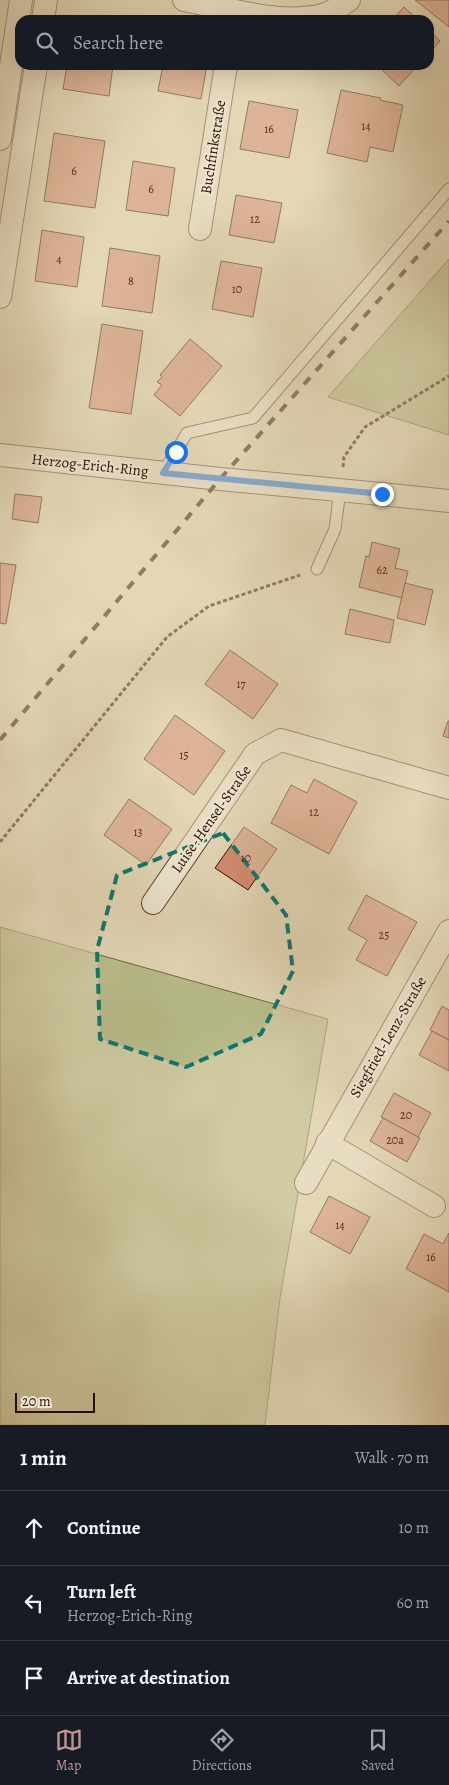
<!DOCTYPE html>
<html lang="en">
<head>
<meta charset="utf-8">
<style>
	body { margin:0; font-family:Alegreya,serif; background:#20242c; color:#f1f3f6 }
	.scale { position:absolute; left:15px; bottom:12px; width:80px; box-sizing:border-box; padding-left:5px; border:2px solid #2b0c00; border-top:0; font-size:14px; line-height:18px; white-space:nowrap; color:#2b0c00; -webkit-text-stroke:4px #ede5d0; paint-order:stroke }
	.stop { position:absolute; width:15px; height:15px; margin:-11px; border:4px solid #1a73e8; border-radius:50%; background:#fff }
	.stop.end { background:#1a73e8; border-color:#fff; box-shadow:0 1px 5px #0008 }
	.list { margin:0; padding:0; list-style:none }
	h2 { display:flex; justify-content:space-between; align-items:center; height:65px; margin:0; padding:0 20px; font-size:21px }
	h2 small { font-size:16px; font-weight:400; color:#9ea1a6 }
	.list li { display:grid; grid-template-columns:32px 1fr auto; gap:15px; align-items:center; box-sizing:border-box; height:75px; padding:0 20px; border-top:1px solid #363941 }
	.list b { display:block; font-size:19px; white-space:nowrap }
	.list p { margin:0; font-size:16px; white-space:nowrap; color:#9ea1a6 }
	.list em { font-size:16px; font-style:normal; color:#9ea1a6 }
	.icon { flex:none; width:28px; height:28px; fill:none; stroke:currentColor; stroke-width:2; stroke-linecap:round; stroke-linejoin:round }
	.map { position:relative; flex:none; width:449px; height:1425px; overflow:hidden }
	.search { position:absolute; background:#171b24; box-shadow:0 5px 20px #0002; left:15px; right:15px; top:15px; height:55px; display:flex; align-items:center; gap:12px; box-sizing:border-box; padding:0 18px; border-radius:15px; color:#9ea1a6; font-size:19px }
	.sheet { height:290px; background:#171b24 }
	nav { display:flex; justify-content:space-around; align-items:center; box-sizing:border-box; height:70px; border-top:1px solid #363941; background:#171b24; font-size:14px; color:#9ea1a6 }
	nav a { display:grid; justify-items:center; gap:2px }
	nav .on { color:#c59692 }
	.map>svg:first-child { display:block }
	.green { fill:#b8bd8b; stroke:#726446 }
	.building { fill:#d48b71; stroke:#2b0c00 }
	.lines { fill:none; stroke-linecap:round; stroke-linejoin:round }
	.service-casing { stroke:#593f2e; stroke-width:13 }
	.minor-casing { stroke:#593f2e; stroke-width:24 }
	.path { stroke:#2b0c00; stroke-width:3; stroke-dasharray:4 2.5; stroke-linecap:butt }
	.service { stroke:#ede5d0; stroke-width:11 }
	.minor { stroke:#ede5d0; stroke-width:22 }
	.rail { stroke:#2b0c00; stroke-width:4; stroke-dasharray:9 9; stroke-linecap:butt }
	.route { stroke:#1a73e8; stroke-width:6 }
	.marked { fill:none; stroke:#0f766e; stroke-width:4; stroke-dasharray:10 6; stroke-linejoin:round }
	.labels { text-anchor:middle; stroke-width:4.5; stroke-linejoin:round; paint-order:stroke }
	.number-label { font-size:12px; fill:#552c1c }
	.street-label { font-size:15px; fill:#2b0c00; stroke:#ede5d0 }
</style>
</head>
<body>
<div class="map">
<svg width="449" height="1425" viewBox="0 0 449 1425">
	<rect width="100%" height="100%" fill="#e3d7b6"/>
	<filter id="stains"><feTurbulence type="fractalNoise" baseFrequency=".004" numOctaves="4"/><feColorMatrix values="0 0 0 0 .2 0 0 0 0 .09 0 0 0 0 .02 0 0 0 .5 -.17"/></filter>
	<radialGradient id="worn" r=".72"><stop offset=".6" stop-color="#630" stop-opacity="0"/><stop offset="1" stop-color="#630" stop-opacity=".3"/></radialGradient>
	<g class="green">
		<path d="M 449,259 L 449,435 L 328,397 Z"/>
		<path d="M 0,927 L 328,1019 L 280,1298 L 265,1425 L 0,1425 Z"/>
	</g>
	<g class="building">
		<path d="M 415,0 L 449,0 L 449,27 Z"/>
		<path d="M 404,7 L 418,20 L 392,20 Z"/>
		<path d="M 429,30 L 440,41 L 429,53 Z"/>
		<path d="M 67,65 L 113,65 L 109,96 L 63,89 Z"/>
		<path d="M 163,65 L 207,65 L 201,99 L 158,91 Z"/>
		<path d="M 377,65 L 418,65 L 399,86 Z"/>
		<path d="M 341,90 L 381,98 L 380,100 L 403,105 L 393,152 L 370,147 L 367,162 L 327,153 Z"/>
		<path d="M 249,101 L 298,110 L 289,158 L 240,149 Z"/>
		<path d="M 54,133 L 105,141 L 95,208 L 44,201 Z"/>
		<path d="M 133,161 L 175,168 L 168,216 L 126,210 Z"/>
		<path d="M 236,195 L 282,203 L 274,243 L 229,235 Z"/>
		<path d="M 42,230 L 84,237 L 77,287 L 35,281 Z"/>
		<path d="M 110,248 L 160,256 L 152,313 L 102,306 Z"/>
		<path d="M 221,261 L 262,268 L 253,317 L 212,309 Z"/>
		<path d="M 102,324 L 143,331 L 131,414 L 89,408 Z"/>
		<path d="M 190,339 L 222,366 L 180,416 L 154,395 L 162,385 L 157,382 L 162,377 L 160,375 Z"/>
		<path d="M 15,494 L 42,497 L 38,523 L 12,519 Z"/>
		<path d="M 372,542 L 400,549 L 395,568 L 408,571 L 402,598 L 359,587 L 366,556 L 369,557 Z"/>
		<path d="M 0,563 L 16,565 L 6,624 L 0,623 Z"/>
		<path d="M 405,583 L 433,590 L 425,625 L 397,618 Z"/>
		<path d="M 350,609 L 394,620 L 390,643 L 345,634 Z"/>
		<path d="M 230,650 L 278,684 L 253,719 L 205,684 Z"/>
		<path d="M 175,715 L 225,751 L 194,795 L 144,759 Z"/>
		<path d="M 448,721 L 449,721 L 449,738 L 443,736 Z"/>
		<path d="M 314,779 L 357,802 L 329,854 L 271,823 L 291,785 L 307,793 Z"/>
		<path d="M 129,799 L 172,829 L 146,865 L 104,835 Z"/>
		<path d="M 244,827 L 277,849 L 248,890 L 215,868 Z"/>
		<path d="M 366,895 L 417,922 L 387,976 L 356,960 L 367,940 L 348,929 Z"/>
		<path d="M 442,1006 L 449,1010 L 449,1040 L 430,1030 Z"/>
		<path d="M 432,1031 L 449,1040 L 449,1071 L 419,1055 Z"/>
		<path d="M 394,1093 L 431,1113 L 418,1137 L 381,1117 Z"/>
		<path d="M 383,1118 L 420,1138 L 407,1162 L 370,1141 Z"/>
		<path d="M 329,1196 L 370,1217 L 350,1254 L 310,1232 Z"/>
		<path d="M 449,1233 L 449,1292 L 406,1269 L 424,1234 L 443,1244 Z"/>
	</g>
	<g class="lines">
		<defs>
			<g id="service">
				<path d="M 163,473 L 187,433 L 253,418 L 449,189"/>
				<path d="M 317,569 L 335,529 L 340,490"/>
			</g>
			<g id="minor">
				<path d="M 184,0 C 224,8 287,27 326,14 C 334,11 342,5 349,0"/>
				<path d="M 43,20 L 46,0"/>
				<path d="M 0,139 L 21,0"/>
				<path d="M 200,229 L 226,65"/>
				<path d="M 0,297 L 36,65"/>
				<path d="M 0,455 L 220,479 L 381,494 L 449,501"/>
				<path d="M 153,903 L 255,754 L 281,740 L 449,788"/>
				<path d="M 327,1143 L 434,1206"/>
				<path d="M 306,1183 L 449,931"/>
			</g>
		</defs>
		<use href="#service" class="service-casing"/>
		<use href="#minor" class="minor-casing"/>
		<g class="path">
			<path d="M 343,467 L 344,457 L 365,427 L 449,376"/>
			<path d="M 0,842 L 167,637 L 209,606 L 300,575"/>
		</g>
		<use href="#service" class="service"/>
		<use href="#minor" class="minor"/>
		<path class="rail" d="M 0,740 L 220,479 L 449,221"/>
	</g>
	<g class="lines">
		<path class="route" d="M 176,452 L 163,473 L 382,494"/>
	</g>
	<path d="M0 0H449V1425H0ZM 223,833 L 286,915 L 293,971 L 261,1034 L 186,1067 L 100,1039 L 97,950 L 117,875 Z" fill="#e3d7b6" fill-opacity=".55" fill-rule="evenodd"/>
	<path class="marked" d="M 223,833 L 286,915 L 293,971 L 261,1034 L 186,1067 L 100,1039 L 97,950 L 117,875 Z"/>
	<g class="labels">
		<g class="number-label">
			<text x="366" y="130">14</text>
			<text x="269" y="133">16</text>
			<text x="74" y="175">6</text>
			<text x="151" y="193">6</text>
			<text x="255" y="223">12</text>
			<text x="59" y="263">4</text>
			<text x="131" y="285">8</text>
			<text x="237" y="293">10</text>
			<text x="382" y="574">62</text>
			<text x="241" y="688">17</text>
			<text x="184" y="759">15</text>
			<text x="314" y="816">12</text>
			<text x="138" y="836">13</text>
			<text x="246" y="862">10</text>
			<text x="384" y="939">25</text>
			<text x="406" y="1119">20</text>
			<text x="395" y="1144">20a</text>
			<text x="340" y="1229">14</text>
			<text x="431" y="1261">16</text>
		</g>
		<g class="street-label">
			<text transform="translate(213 147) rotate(-81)" y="5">Buchfinkstraße</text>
			<text transform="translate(90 465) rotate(6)" y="5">Herzog-Erich-Ring</text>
			<text transform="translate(211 819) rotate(-55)" y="5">Luise-Hensel-Straße</text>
			<text transform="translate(388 1037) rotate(-60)" y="5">Siegfried-Lenz-Straße</text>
		</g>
	</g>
	<rect width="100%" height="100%" filter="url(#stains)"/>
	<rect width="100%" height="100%" fill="url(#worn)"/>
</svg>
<div class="scale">20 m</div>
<div class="stop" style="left:176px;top:452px"></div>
<div class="stop end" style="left:382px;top:494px"></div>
<div class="search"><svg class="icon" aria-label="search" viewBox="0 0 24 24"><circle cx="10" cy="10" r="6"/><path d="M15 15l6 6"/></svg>Search here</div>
</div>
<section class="sheet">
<h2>1 min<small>Walk · 70 m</small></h2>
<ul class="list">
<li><svg class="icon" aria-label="ahead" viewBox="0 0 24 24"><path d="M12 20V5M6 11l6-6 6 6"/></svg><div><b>Continue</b></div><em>10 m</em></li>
<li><svg class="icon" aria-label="left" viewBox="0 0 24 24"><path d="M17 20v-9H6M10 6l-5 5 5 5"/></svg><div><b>Turn left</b><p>Herzog-Erich-Ring</p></div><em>60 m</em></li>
<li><svg class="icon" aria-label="arrive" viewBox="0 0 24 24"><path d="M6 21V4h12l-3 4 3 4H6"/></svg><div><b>Arrive at destination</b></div></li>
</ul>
</section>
<nav>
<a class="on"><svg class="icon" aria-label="map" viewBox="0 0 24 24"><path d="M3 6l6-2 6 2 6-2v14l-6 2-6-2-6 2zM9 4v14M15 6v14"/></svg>Map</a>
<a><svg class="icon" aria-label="directions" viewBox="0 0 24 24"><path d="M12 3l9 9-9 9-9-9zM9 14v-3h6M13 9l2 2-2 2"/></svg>Directions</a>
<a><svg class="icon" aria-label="saved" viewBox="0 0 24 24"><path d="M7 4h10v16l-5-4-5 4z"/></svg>Saved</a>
</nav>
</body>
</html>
